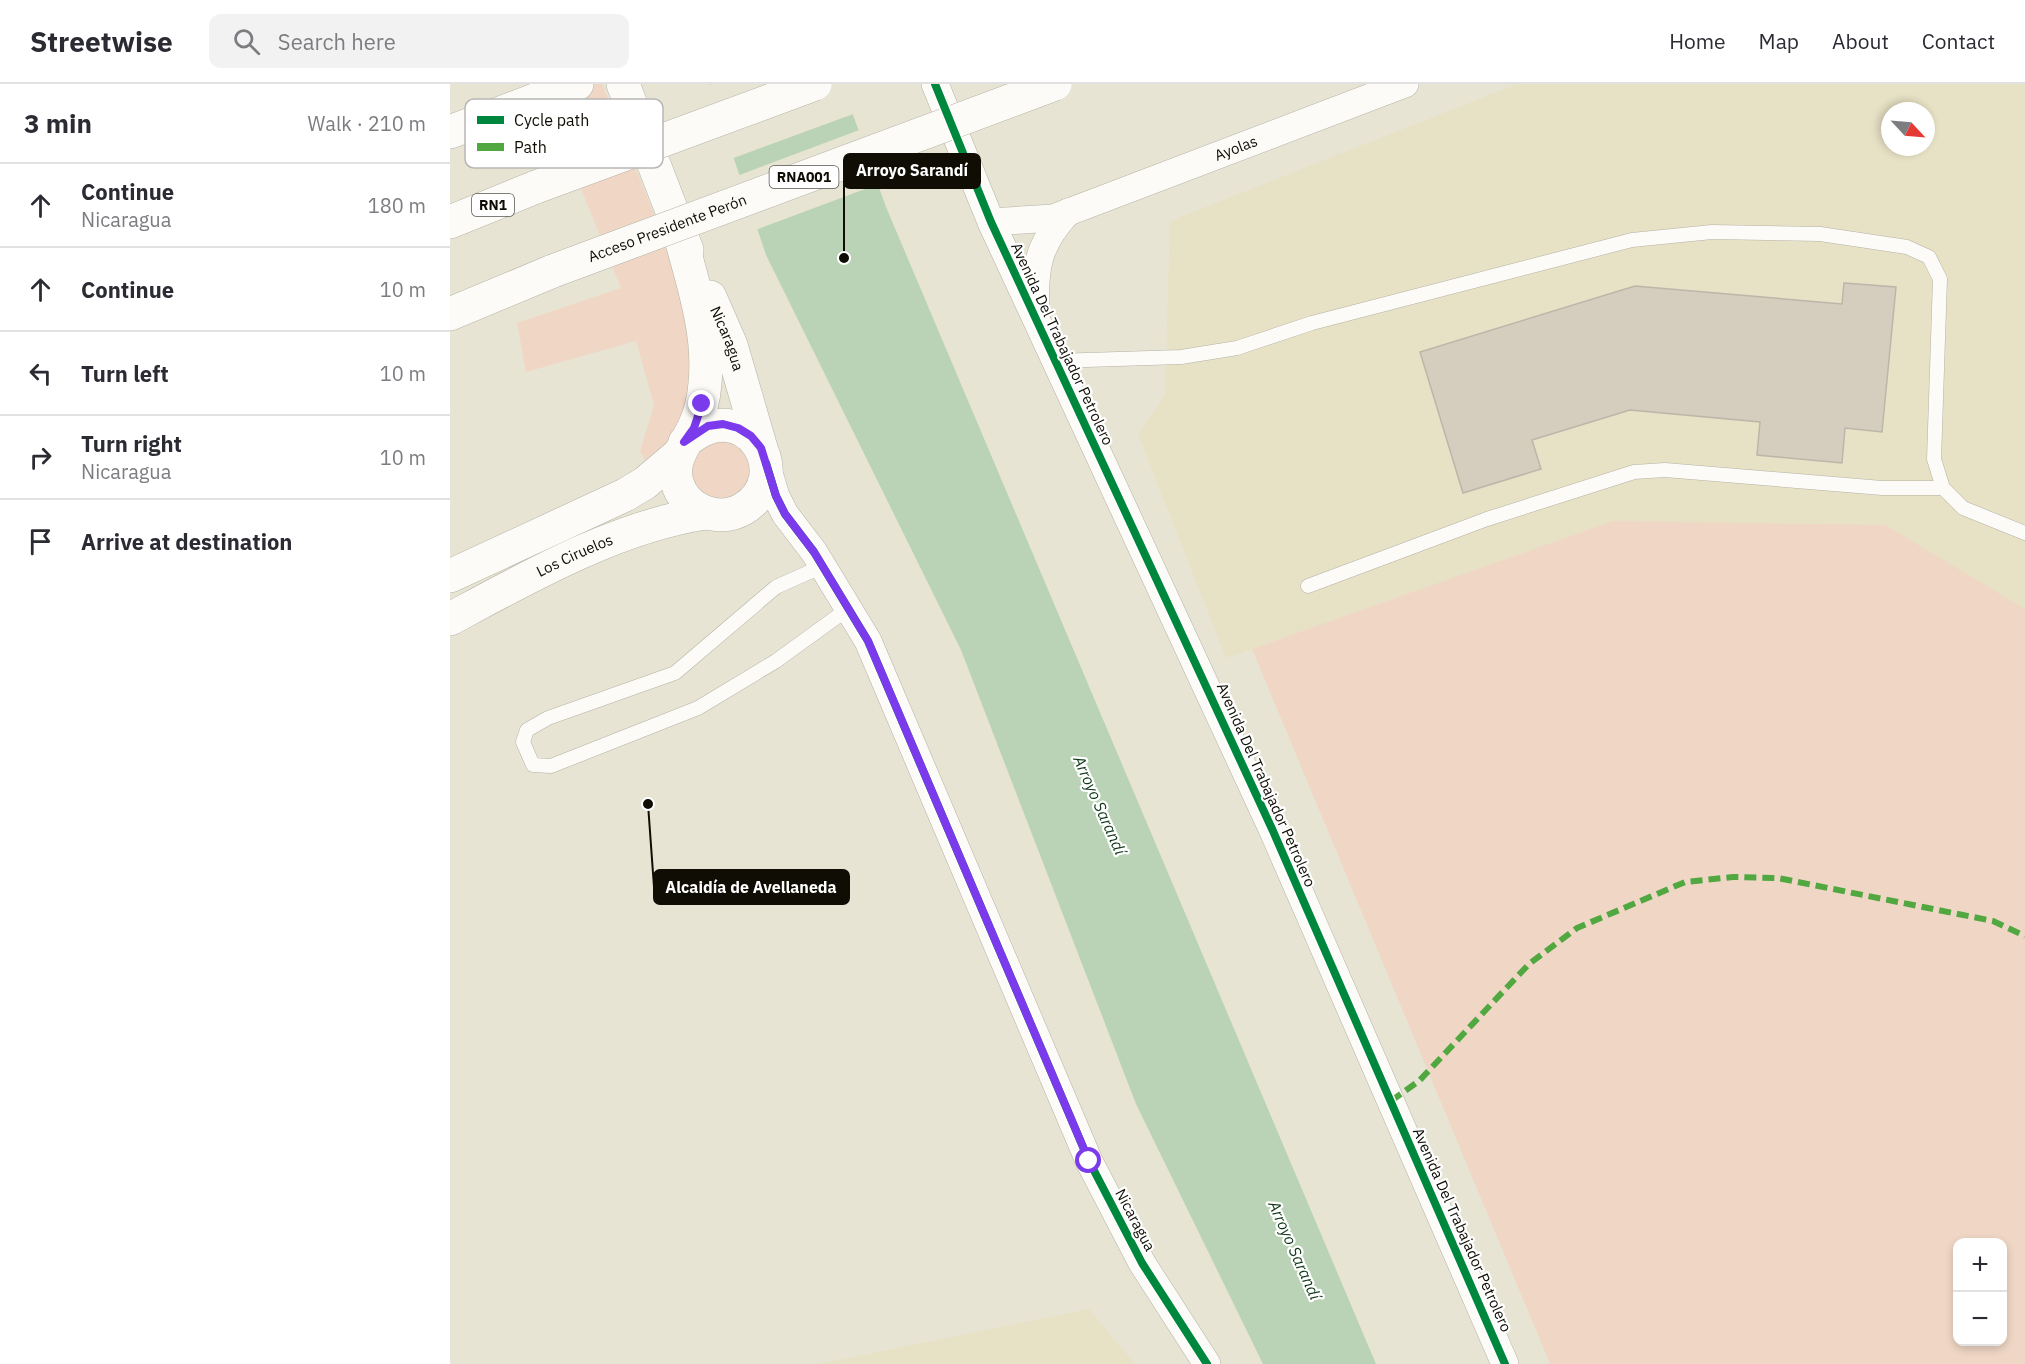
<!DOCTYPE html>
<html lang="en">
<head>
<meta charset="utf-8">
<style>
	body { margin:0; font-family:"IBM Plex Sans",sans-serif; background:#f2f2f3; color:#2b2b33 }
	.controls { position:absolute; right:18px; bottom:18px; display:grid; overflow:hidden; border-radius:12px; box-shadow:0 3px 9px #0003 }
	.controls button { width:54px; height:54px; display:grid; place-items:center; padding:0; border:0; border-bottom:2px solid #e1e1e2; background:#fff; color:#2b2b33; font:30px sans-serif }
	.compass { position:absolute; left:1431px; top:18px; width:54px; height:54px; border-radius:50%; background:#fff; box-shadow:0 3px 9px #0003; rotate:116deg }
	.stop { position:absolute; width:18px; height:18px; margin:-14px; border:4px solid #7c3aed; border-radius:50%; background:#fff }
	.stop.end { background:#7c3aed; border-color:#fff; box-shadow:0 2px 6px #0008 }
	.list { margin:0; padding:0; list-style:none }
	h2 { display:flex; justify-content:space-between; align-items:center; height:78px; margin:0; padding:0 24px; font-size:26px }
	h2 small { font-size:20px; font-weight:400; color:#7c7c81 }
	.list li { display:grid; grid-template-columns:39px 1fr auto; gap:18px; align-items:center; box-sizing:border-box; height:84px; padding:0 24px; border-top:2px solid #e1e1e2 }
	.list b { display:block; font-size:22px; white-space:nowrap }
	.list p { margin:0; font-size:20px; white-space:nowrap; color:#7c7c81 }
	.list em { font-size:20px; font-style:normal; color:#7c7c81 }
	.icon { flex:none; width:33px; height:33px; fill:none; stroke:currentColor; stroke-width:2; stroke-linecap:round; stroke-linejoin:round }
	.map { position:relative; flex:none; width:1575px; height:1280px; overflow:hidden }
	header { display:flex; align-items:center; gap:36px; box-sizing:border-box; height:84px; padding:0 30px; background:#fff; border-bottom:2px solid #e1e1e2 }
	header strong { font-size:28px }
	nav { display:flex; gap:33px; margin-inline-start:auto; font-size:21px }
	.search { width:420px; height:54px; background:#f2f2f3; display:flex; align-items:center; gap:15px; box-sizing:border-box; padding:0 21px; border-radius:12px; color:#7c7c81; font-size:22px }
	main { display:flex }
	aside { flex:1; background:#fff }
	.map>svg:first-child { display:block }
	.built { fill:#e7e1c5; fill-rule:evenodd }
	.green { fill:#f0d7c5; fill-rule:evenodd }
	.water { fill:#bad3b6 }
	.pier { fill:#e8e4d3 }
	.building { fill:#d5cdbe; stroke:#bcb6aa; stroke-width:1.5 }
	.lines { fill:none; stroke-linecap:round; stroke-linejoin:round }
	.service-casing { stroke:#b5b2a5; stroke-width:15 }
	.minor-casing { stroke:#b5b2a5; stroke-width:28 }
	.secondary-casing { stroke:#b5b2a5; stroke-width:34 }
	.motorway-casing { stroke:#b5b2a5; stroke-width:34 }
	.service { stroke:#fcfbf8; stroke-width:14 }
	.minor { stroke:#fcfbf8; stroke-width:27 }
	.secondary { stroke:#fcfbf8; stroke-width:33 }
	.motorway { stroke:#fcfbf8; stroke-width:33 }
	.motorway-bridge-casing { stroke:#b5b2a5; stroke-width:34; stroke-linecap:butt }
	.motorway-bridge { stroke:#fcfbf8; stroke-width:33 }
	.quiet { stroke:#51a840; stroke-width:6; stroke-dasharray:12 6; stroke-linecap:butt }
	.cycleway-casing { stroke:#fff; stroke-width:11 }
	.cycleway { stroke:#00873e; stroke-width:8 }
	.route { stroke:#7c3aed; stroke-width:8 }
	.labels { text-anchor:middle; stroke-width:4.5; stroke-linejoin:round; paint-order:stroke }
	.shield { fill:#fff; stroke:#57564f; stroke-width:1.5 }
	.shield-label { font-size:14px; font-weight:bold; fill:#0f0d04 }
	.street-label { font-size:15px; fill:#0f0d04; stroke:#fff }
	.water-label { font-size:16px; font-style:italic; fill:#0d3717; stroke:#fff }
	.key { fill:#fff; stroke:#b7b6b4; stroke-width:1.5 }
	.key-label { font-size:16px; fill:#0f0d04 }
	.leader { fill:none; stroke:#0f0d04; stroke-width:2 }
	.callout-dot { fill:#0f0d04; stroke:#fff; stroke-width:2 }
	.callout { fill:#0f0d04; stroke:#0f0d04; stroke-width:2 }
	.callout-label { font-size:16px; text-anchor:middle; font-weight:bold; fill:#fff }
</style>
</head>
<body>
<header>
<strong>Streetwise</strong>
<div class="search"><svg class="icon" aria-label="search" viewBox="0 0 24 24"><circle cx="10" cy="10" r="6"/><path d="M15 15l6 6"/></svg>Search here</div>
<nav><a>Home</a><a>Map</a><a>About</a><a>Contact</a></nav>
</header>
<main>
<aside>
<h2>3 min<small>Walk · 210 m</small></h2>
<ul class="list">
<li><svg class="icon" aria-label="ahead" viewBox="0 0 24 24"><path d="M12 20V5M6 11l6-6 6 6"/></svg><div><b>Continue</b><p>Nicaragua</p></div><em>180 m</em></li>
<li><svg class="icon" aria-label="ahead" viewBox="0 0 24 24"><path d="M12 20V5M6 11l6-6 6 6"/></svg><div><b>Continue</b></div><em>10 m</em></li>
<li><svg class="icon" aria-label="left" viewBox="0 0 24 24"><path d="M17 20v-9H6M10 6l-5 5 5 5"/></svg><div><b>Turn left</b></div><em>10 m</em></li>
<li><svg class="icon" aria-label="right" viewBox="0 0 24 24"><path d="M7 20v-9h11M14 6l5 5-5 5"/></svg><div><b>Turn right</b><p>Nicaragua</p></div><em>10 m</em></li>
<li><svg class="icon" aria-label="arrive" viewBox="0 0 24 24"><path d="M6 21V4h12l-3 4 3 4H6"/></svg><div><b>Arrive at destination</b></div></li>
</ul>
</aside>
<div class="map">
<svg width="1575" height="1280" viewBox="0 0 1575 1280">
	<rect width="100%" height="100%" fill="#e8e4d3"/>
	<g class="built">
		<path d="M 1067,0 L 1575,0 L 1575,525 L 1163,437 L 776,574 L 688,350 L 715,311 L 720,137 ZM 1440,27 L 1476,27 L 1476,63 L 1440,63 Z"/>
		<path d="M 639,1225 L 685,1280 L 369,1280 Z"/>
	</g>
	<g class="green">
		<path d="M 89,0 L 152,0 L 228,190 L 242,281 L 240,309 L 221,357 L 196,378 L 190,367 L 204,321 L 186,257 L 76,288 L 67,239 L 171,204 Z"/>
		<path d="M 264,355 L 294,363 L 303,393 L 283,416 L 253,413 C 234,386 237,373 264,355 Z"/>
		<path d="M 1163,437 L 1435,441 L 1575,525 L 1575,1280 L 1100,1280 L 802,565 ZM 1552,1158 L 1552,1258 L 1508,1258 L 1508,1158 Z"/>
	</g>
	<path class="water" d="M 259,0 L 392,0 L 436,123 L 926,1280 L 813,1280 L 686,1020 L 511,566 L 316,171 Z"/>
	<g class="pier">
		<path d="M 261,0 L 396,0 L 406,29 L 281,75 L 257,2 Z"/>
		<path d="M 412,45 L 431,99 L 305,146 L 287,92 Z"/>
	</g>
	<path class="building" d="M 1394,199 L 1446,203 L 1432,348 L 1395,344 L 1392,379 L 1307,371 L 1310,338 L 1180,326 L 1082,356 L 1091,385 L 1013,409 L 970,268 L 1185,202 L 1392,220 Z"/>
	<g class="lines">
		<defs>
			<g id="service">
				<path d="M 605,277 L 731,273 L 787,264 L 862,239 L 1182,156 L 1262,148 L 1370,150 L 1457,163 L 1479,173 L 1490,195 L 1484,375 L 1493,404 L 1513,424 L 1575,449"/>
				<path d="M 373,482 L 326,503 L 225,589 L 98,634 L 77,646 L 73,658 L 83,681 L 101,682 L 248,624 L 326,577 L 399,524"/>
				<path d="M 858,502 L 1037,435 L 1184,388 L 1215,386 L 1432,404 L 1493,404"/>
			</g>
			<g id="minor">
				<path d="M 485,0 L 541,138 L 823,747 L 1055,1280"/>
				<path id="s1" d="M 541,138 L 603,134 L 955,0"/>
				<path d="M 586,228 C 584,185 587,161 618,128"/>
				<path d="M 316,379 L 326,412 L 335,430 L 364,468 L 418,557 L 639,1077 L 692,1179 L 757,1280"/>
			</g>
			<g id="secondary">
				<path d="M 173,0 L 237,166"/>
				<path d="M 230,151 C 243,200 260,249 255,299 C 254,314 250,330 244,343 C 235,362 221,376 227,398 C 235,427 269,439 293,425 C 348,392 295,305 235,358"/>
				<path id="s2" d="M 260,213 L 281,261 L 311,364"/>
				<path d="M 0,492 L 175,411 L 195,399 L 228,371"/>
				<path id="s3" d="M 0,535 C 78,493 168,442 256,429"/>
			</g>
			<g id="motorway">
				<path d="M 0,48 L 127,0"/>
				<path d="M 0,138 L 86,103"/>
				<path d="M 0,230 L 103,187"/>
			</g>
		</defs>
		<use href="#service" class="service-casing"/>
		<use href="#minor" class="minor-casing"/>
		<use href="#secondary" class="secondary-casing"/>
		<use href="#motorway" class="motorway-casing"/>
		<use href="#service" class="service"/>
		<use href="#minor" class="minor"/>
		<use href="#secondary" class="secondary"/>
		<use href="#motorway" class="motorway"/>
		<defs>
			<g id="motorway-bridge">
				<path d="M 86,103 L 365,0"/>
				<path id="s4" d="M 103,187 L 605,0"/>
			</g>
		</defs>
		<use href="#motorway-bridge" class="motorway-bridge-casing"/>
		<use href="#motorway-bridge" class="motorway-bridge"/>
		<path class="quiet" d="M 941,1017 L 969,997 L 1079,880 L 1127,844 L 1235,798 L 1283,793 L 1328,794 L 1543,837 L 1575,852"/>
		<defs>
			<g id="cycleway">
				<path d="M 485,0 L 541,138 L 823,747 L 1055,1280"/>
				<path d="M 316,379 L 326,412 L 335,430 L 364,468 L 418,557 L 639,1077 L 692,1179 L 757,1280"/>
			</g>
		</defs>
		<use href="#cycleway" class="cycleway-casing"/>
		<use href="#cycleway" class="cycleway"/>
	</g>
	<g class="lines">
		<path class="route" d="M 252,320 L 244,344 L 234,358 L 258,342 L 273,340 L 288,344 L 301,352 L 311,364 L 326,412 L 335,430 L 364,468 L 418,557 L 639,1077"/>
	</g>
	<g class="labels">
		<g class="shield">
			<rect x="319.5" y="82" width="69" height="22" rx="4.5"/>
			<rect x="22" y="110" width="42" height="22" rx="4.5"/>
		</g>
		<g class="shield-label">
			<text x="354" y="98">RNA001</text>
			<text x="43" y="126">RN1</text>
		</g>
		<g class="street-label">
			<text dy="5" stroke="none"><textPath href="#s1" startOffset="258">Ayolas</textPath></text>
			<text dy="5" stroke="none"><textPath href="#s4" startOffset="122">Acceso Presidente Perón</textPath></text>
			<text dy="5" stroke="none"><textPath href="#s2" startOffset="45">Nicaragua</textPath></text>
			<text transform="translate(612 260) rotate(65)" y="5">Avenida Del Trabajador Petrolero</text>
			<text dy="5" stroke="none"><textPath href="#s3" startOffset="140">Los Ciruelos</textPath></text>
			<text transform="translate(816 701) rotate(66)" y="5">Avenida Del Trabajador Petrolero</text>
			<text transform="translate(685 1136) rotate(62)" y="5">Nicaragua</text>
			<text transform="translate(1012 1146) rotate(66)" y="5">Avenida Del Trabajador Petrolero</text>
		</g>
		<g class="water-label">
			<text transform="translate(650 721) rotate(66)" y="6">Arroyo Sarandí</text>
			<text transform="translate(845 1166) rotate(66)" y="6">Arroyo Sarandí</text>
		</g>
	</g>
	<rect x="15" y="15" width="198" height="69" rx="9" class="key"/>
	<rect x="27" y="32" width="27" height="8" fill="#00873e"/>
	<rect x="27" y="59" width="27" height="8" fill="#51a840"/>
	<g class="key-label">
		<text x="64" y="42">Cycle path</text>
		<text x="64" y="69">Path</text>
	</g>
	<path class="leader" d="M394 174L394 87M198 720L204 803"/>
	<g class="callout-dot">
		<circle cx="394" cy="174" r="6"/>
		<circle cx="198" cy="720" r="6"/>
	</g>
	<g class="callout">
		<rect x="394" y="70" width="136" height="34" rx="6"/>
		<rect x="204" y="786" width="195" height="34" rx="6"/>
	</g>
	<g class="callout-label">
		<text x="462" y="92">Arroyo Sarandí</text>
		<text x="301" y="809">Alcaidía de Avellaneda</text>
	</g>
</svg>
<div class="controls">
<button>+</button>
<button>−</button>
</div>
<svg class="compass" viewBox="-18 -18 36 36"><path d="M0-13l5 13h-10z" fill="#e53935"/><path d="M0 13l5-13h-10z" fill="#7c7c81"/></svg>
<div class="stop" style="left:639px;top:1077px"></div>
<div class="stop end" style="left:252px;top:320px"></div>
</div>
</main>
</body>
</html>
